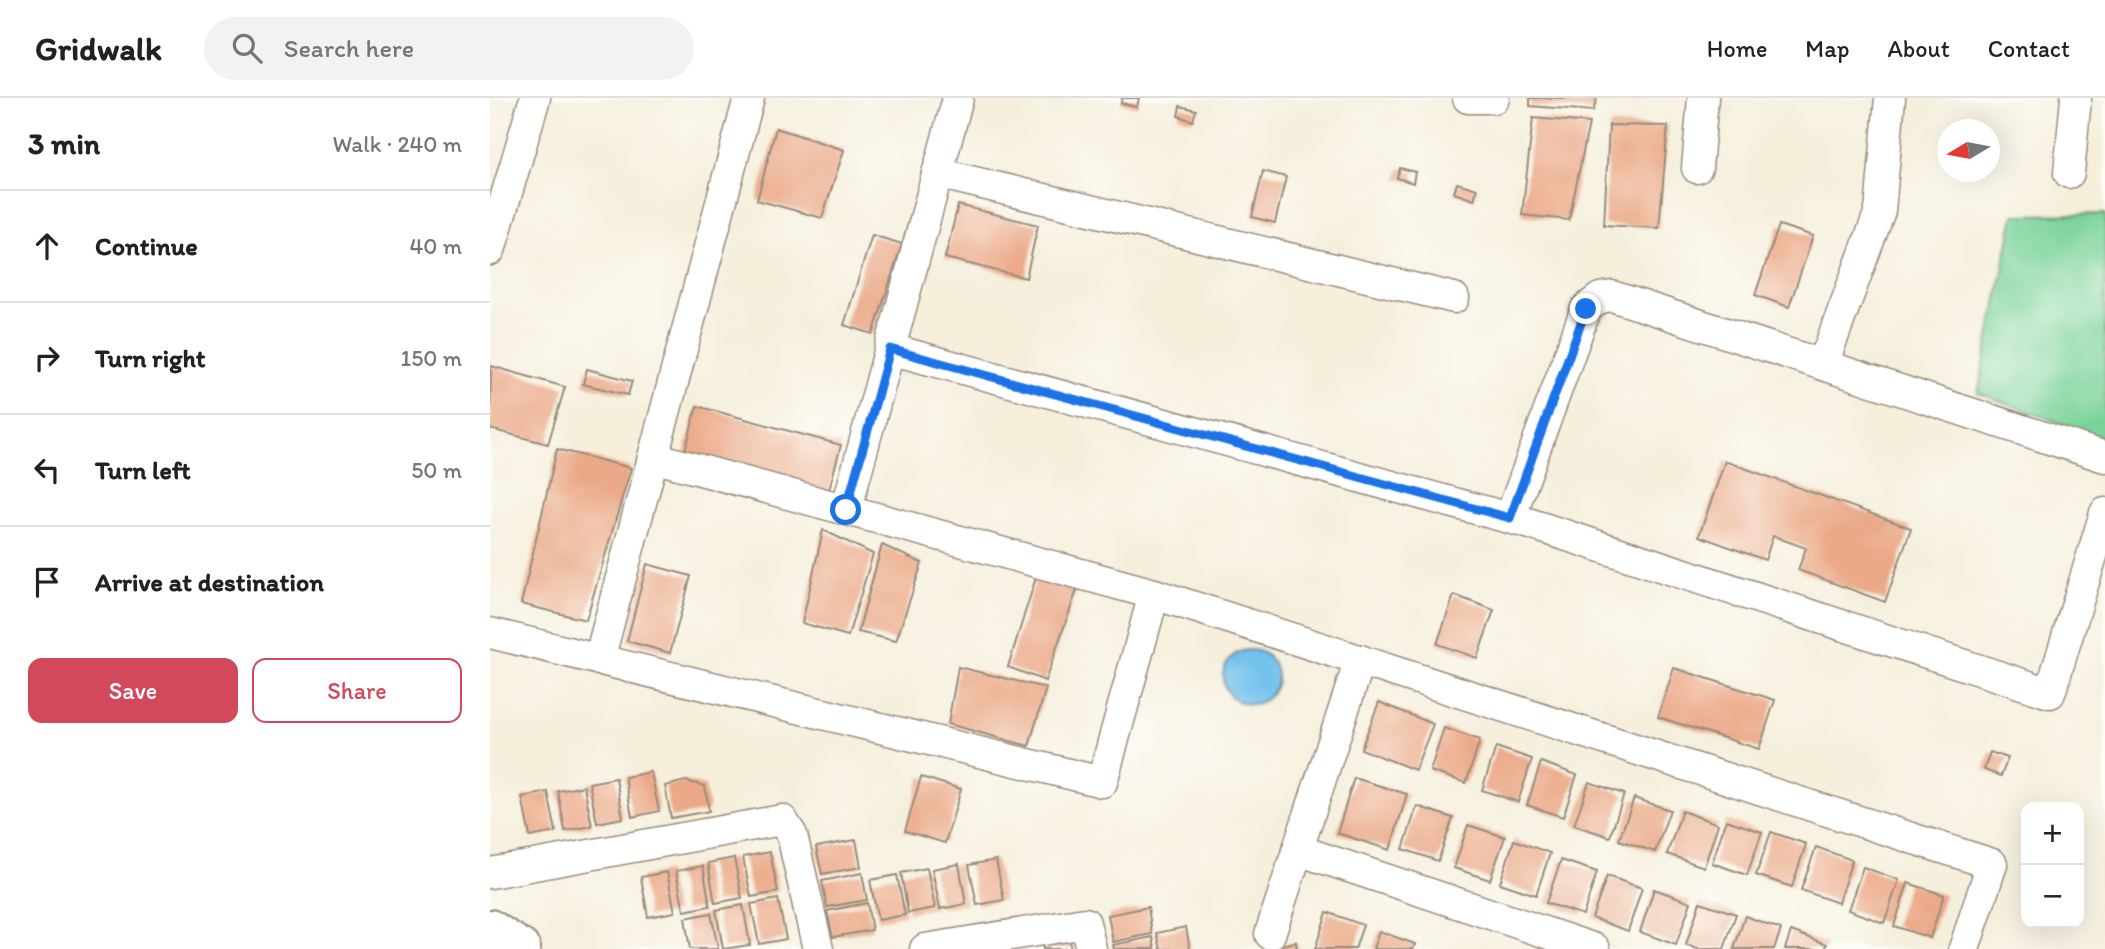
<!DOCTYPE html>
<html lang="en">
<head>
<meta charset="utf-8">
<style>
	body { margin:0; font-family:Itim,sans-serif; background:#f2f2f2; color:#222 }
	.controls { position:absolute; right:21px; bottom:21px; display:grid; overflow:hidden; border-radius:14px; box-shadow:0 7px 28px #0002 }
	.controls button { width:63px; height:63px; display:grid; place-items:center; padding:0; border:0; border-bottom:2px solid #e0e0e0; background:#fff; color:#222; font:35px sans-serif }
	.compass { position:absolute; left:1447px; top:21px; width:63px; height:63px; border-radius:50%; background:#fff; box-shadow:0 7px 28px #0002; rotate:260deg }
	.stop { position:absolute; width:21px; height:21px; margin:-16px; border:5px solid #1a73e8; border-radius:50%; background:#fff }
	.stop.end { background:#1a73e8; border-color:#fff; box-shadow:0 2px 7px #0008 }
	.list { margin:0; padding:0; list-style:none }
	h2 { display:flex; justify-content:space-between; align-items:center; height:91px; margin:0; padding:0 28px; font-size:30px }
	h2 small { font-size:23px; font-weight:400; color:#767676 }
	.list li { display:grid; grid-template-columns:46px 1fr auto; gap:21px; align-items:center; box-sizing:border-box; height:112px; padding:0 28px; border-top:2px solid #e0e0e0 }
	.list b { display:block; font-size:26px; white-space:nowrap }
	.list em { font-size:23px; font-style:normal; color:#767676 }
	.actions { display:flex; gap:14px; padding:21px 28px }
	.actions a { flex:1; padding:16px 0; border:2px solid #d1495b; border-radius:14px; text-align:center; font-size:24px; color:#d1495b }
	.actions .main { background:#d1495b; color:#fff }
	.icon { flex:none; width:38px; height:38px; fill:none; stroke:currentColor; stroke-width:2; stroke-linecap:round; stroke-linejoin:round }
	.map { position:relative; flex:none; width:1615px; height:851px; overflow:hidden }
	header { display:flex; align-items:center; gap:42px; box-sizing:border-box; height:98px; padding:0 35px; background:#fff; border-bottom:2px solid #e0e0e0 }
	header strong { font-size:33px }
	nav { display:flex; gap:38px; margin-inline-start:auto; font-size:24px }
	.search { width:490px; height:63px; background:#f2f2f2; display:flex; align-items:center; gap:18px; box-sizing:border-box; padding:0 24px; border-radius:38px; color:#767676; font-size:26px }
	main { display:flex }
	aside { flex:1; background:#fff }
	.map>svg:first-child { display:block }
	.green { fill:#79d399; stroke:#5a7e5c; stroke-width:2 }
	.water { fill:#73c1ed; stroke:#577686; stroke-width:2 }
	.building { fill:#eba987 }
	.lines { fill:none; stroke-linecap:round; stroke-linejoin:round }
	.street-casing { stroke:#988c7d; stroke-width:33 }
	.secondary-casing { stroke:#988c7d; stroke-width:42 }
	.street { stroke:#fff; stroke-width:30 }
	.secondary { stroke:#fff; stroke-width:38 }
	.route { stroke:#1a73e8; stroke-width:9 }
</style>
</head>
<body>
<header>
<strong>Gridwalk</strong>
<div class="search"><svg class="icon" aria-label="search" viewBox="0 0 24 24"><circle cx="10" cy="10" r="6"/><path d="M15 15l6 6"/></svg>Search here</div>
<nav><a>Home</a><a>Map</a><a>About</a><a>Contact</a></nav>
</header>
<main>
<aside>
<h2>3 min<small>Walk · 240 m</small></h2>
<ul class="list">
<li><svg class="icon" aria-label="ahead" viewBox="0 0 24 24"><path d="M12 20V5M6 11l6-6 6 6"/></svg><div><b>Continue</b></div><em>40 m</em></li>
<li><svg class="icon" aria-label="right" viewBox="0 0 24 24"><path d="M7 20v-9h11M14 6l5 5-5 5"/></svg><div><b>Turn right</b></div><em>150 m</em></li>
<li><svg class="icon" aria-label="left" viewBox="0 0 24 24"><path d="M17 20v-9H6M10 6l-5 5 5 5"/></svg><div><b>Turn left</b></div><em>50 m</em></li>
<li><svg class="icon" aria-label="arrive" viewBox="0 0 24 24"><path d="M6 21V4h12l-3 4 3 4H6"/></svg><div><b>Arrive at destination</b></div></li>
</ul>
<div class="actions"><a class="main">Save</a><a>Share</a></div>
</aside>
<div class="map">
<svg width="1615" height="851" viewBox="0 0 1615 851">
	<rect width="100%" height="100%" fill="#fdfcf7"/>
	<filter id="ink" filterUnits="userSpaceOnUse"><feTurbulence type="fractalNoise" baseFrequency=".0143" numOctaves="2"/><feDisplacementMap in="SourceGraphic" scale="14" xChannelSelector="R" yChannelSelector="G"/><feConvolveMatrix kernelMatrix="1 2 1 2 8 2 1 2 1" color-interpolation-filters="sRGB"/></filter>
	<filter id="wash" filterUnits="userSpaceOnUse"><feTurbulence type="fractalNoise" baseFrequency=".00686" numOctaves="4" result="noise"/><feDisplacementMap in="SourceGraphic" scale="28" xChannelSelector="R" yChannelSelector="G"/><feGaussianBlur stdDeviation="1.57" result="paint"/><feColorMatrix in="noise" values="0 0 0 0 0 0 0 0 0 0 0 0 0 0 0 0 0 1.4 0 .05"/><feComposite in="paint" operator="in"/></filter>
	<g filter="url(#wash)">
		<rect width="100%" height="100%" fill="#f5efdc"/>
		<path class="green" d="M 1615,116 L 1615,341 L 1488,295 L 1524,117 Z"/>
		<circle class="water" cx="760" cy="579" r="27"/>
		<g id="blocks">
			<g class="building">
				<path d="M 632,0 L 649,0 L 647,9 L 631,5 Z"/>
				<path d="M 1040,0 L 1107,0 L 1103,13 L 1040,8 Z"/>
				<path d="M 690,8 L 706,12 L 703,23 L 688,18 Z"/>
				<path d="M 1043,20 L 1099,25 L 1079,122 L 1032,117 Z"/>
				<path d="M 1119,27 L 1178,28 L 1169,130 L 1114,127 Z"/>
				<path d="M 286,30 L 354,52 L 332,120 L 267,102 Z"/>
				<path d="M 910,70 L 925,74 L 923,85 L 907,80 Z"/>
				<path d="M 773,73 L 796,79 L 785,125 L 762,119 Z"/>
				<path d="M 967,85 L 987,91 L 984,102 L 964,95 Z"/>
				<path d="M 468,107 L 548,127 L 536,180 L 455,160 Z"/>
				<path d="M 1289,127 L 1323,138 L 1299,209 L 1265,197 Z"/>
				<path d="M 382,137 L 412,146 L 383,236 L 354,227 Z"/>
				<path d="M 1,268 L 75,289 L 58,346 L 0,331 Z"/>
				<path d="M 97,271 L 142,283 L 138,297 L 93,286 Z"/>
				<path d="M 207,308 L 351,347 L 337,399 L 194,357 Z"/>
				<path d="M 67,351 L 141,370 L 96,522 L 31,506 Z"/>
				<path d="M 1235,363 L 1421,430 L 1395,504 L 1308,472 L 1316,450 L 1283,438 L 1275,462 L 1209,438 Z"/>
				<path d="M 333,432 L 383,456 L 358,538 L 312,525 Z"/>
				<path d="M 392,447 L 432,465 L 406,543 L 368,534 Z"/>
				<path d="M 157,466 L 201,478 L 180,555 L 137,543 Z"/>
				<path d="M 547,476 L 588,489 L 555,583 L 518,569 Z"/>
				<path d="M 964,497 L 1004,512 L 987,560 L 947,546 Z"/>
				<path d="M 468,569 L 556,590 L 539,648 L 458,626 Z"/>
				<path d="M 1184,570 L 1285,602 L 1269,651 L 1168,619 Z"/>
				<path d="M 889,604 L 943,626 L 925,672 L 871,651 Z"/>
				<path d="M 954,630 L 990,642 L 976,685 L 940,673 Z"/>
				<path d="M 1006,649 L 1042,661 L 1028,704 L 992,692 Z"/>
				<path d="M 1500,654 L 1518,660 L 1511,678 L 1494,672 Z"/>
				<path d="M 1051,664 L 1087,677 L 1073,719 L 1037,707 Z"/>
				<path d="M 161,674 L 169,713 L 142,719 L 135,679 Z"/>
				<path d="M 431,679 L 471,691 L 455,745 L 415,733 Z"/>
				<path d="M 126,680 L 133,720 L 107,725 L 99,685 Z"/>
				<path d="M 864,680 L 917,696 L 900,752 L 847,735 Z"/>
				<path d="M 196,683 L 215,688 L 219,713 L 181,720 L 175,688 Z"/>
				<path d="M 1099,684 L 1134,696 L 1120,739 L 1084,727 Z"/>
				<path d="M 94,688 L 102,728 L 75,733 L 68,693 Z"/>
				<path d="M 58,694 L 66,734 L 40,739 L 32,699 Z"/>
				<path d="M 1144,700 L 1180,712 L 1165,754 L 1129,742 Z"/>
				<path d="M 927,708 L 963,720 L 948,763 L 913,751 Z"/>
				<path d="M 1192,713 L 1228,726 L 1214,769 L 1177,756 Z"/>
				<path d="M 1236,722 L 1272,734 L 1257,777 L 1222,765 Z"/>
				<path d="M 978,727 L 1015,739 L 1000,782 L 964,770 Z"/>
				<path d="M 1281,734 L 1316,746 L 1302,789 L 1266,777 Z"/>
				<path d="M 366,742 L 371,769 L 332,776 L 326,749 Z"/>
				<path d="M 1024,742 L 1060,755 L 1046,797 L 1010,785 Z"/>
				<path d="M 1326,749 L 1362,762 L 1348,805 L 1311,792 Z"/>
				<path d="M 280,754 L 288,794 L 261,799 L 253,759 Z"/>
				<path d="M 244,760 L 252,800 L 225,805 L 218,765 Z"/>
				<path d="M 506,762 L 514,802 L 487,807 L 479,767 Z"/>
				<path d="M 1071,762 L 1107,774 L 1093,817 L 1056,805 Z"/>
				<path d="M 469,766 L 476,806 L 450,811 L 442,771 Z"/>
				<path d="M 213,768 L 220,808 L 194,813 L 186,773 Z"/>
				<path d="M 1373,769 L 1409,782 L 1394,825 L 1358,812 Z"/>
				<path d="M 437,770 L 445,810 L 418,815 L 411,775 Z"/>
				<path d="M 177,774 L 185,814 L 158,819 L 151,779 Z"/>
				<path d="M 372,775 L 377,802 L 337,809 L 332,783 Z"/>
				<path d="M 407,777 L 415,817 L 388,822 L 380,782 Z"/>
				<path d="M 1117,778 L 1152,790 L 1138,833 L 1102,820 Z"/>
				<path d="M 1418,785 L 1454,797 L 1440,840 L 1404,828 Z"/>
				<path d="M 1164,791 L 1201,804 L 1186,847 L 1150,834 Z"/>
				<path d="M 288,801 L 296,841 L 269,846 L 261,806 Z"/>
				<path d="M 1210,804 L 1246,816 L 1234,851 L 1208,851 L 1196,847 Z"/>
				<path d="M 377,805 L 382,832 L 343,839 L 337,813 Z"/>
				<path d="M 253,807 L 260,847 L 233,851 L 226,812 Z"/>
				<path d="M 658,809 L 662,836 L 623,844 L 618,817 Z"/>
				<path d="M 837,814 L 873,827 L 865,851 L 825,851 Z"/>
				<path d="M 221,815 L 228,851 L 200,851 L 195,820 Z"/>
				<path d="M 1255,818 L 1291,831 L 1284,851 L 1244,851 Z"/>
				<path d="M 696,829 L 700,851 L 671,851 L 667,835 Z"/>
				<path d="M 889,833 L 925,846 L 923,851 L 883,851 Z"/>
				<path d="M 1301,833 L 1337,846 L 1335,851 L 1295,851 Z"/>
				<path d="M 663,839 L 665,851 L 624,851 L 623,847 Z"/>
				<path d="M 579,842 L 581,851 L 553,851 L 552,847 Z"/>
				<path d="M 806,844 L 807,851 L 775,851 L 775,850 Z"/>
			</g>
		</g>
	</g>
	<g filter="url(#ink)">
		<use href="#blocks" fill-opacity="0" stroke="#988c7d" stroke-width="2"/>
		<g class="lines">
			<defs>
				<g id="street">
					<path d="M 978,0 L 1004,0"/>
					<path d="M 1207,70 L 1213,0"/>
					<path d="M 447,75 L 964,200"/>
					<path d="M 1579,75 L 1586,0"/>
					<path d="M 0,152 L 45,0"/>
					<path d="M 400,251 L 1041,426 L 1560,595 L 1615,415"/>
					<path d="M 1333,266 L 1390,113 L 1400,0"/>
					<path d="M 163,359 L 664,496 L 1502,766 L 1474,851"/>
					<path d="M 356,412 L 468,0"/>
					<path d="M 1020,420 L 1096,211 L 1110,200 L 1122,198 L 1615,359"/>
					<path d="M 0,535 L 612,684 L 664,496"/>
					<path d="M 109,562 L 259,0"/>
					<path d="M 808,752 L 1105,851"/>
					<path d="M 0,775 L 292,722 L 302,737 L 328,851"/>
					<path d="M 780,836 L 870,562"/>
					<path d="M 435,851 L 595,825 L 601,851"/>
				</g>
				<path id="secondary" d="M 0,831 L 31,851"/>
			</defs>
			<use href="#street" class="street-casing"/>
			<use href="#secondary" class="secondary-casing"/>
			<use href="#street" class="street"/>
			<use href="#secondary" class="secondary"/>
		</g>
	</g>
	<g class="lines" filter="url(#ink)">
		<path class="route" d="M 356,412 L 400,251 L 1020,420 L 1096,211"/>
	</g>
</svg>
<div class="controls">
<button>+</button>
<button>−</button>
</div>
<svg class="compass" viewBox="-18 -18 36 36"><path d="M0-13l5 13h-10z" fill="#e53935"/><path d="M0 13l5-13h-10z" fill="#767676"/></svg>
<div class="stop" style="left:356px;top:412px"></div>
<div class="stop end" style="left:1096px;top:211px"></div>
</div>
</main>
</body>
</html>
